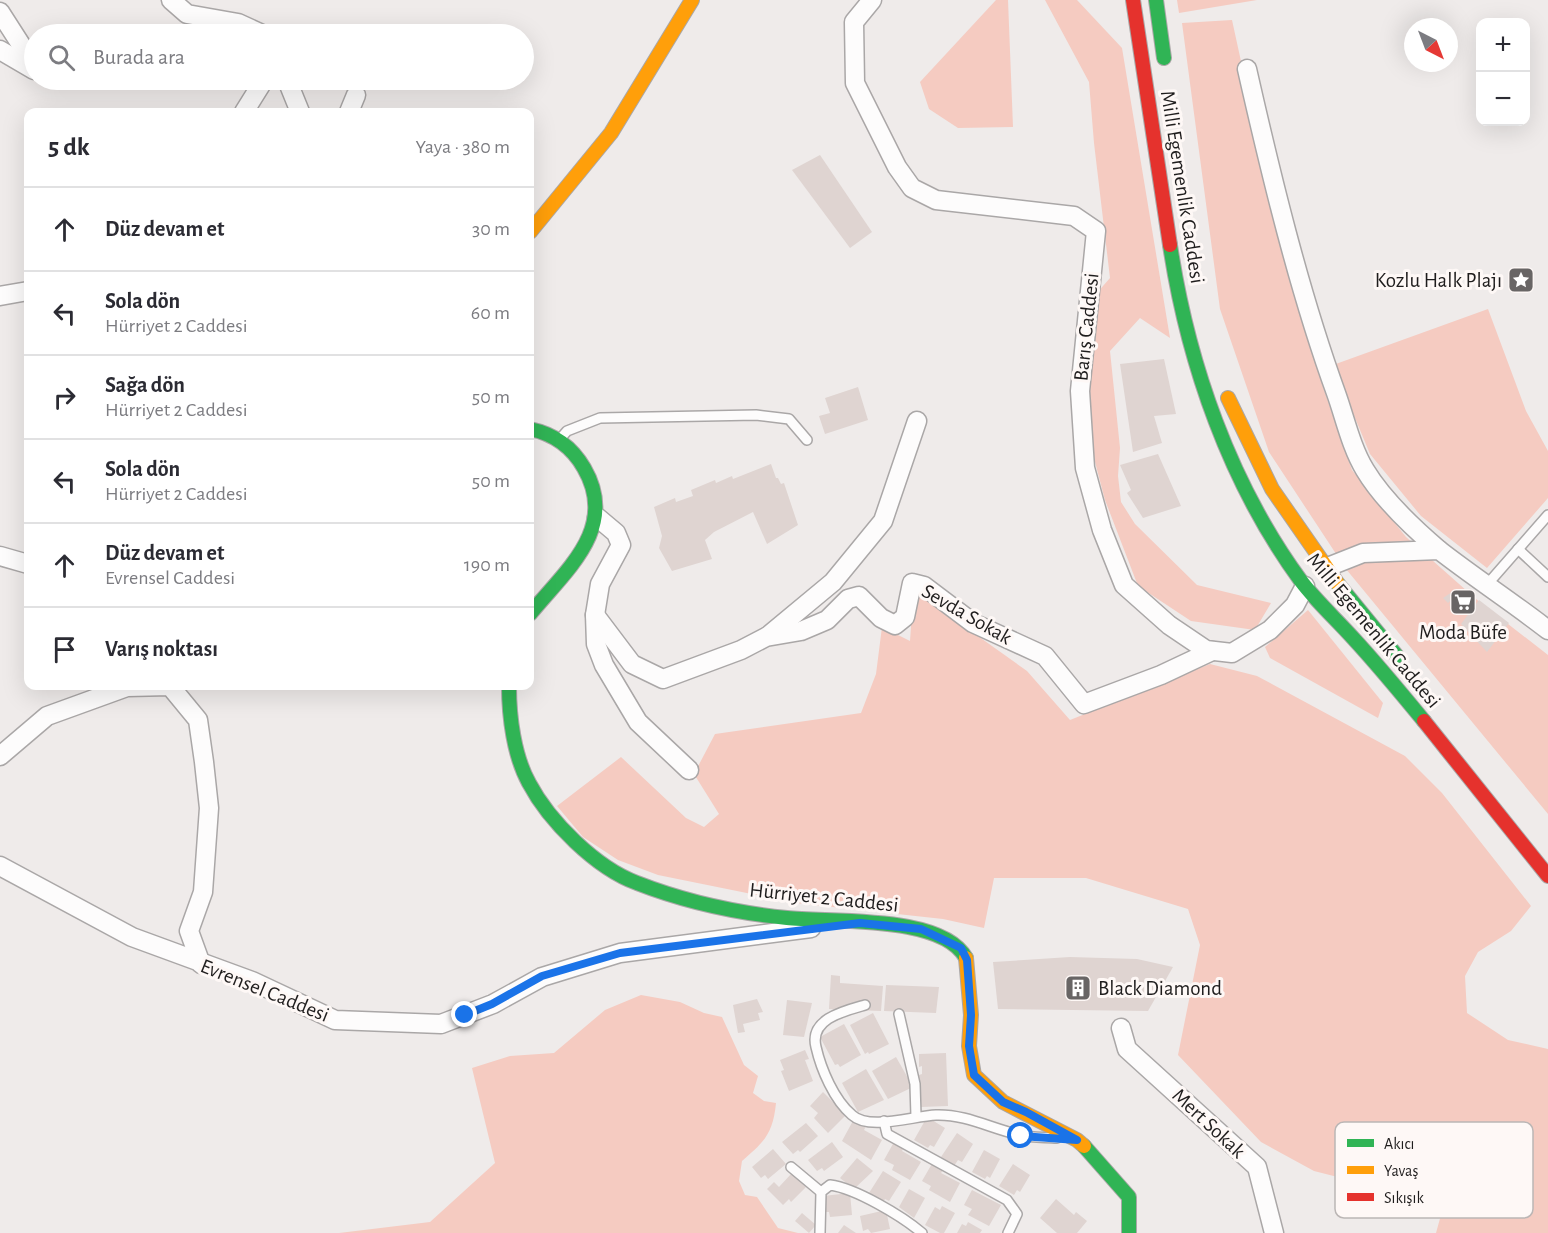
<!DOCTYPE html>
<html lang="tr">
<head>
<meta charset="utf-8">
<style>
	body { margin:0; font-family:"Alegreya Sans",sans-serif; background:#f7f7f7; color:#2b2b33 }
	.controls { position:absolute; right:18px; top:18px; display:grid; overflow:hidden; border-radius:12px; box-shadow:0 6px 24px #0002 }
	.controls button { width:54px; height:54px; display:grid; place-items:center; padding:0; border:0; border-bottom:2px solid #e1e1e2; background:#fff; color:#2b2b33; font:30px sans-serif }
	.compass { position:absolute; left:1404px; top:18px; width:54px; height:54px; border-radius:50%; background:#fff; box-shadow:0 6px 24px #0002; rotate:138deg }
	.stop { position:absolute; width:18px; height:18px; margin:-14px; border:4px solid #1a73e8; border-radius:50%; background:#fff }
	.stop.end { background:#1a73e8; border-color:#fff; box-shadow:0 2px 6px #0008 }
	.list { margin:0; padding:0; list-style:none }
	h2 { display:flex; justify-content:space-between; align-items:center; height:78px; margin:0; padding:0 24px; font-size:26px }
	h2 small { font-size:20px; font-weight:400; color:#7c7c81 }
	.list li { display:grid; grid-template-columns:39px 1fr auto; gap:18px; align-items:center; box-sizing:border-box; height:84px; padding:0 24px; border-top:2px solid #e1e1e2 }
	.list b { display:block; font-size:22px; white-space:nowrap }
	.list p { margin:0; font-size:20px; white-space:nowrap; color:#7c7c81 }
	.list em { font-size:20px; font-style:normal; color:#7c7c81 }
	.icon { flex:none; width:33px; height:33px; fill:none; stroke:currentColor; stroke-width:2; stroke-linecap:round; stroke-linejoin:round }
	.map { position:relative; flex:none; width:1548px; height:1233px; overflow:hidden }
	.search { position:absolute; background:#fff; box-shadow:0 6px 24px #0002; left:24px; top:24px; width:510px; height:66px; display:flex; align-items:center; gap:15px; box-sizing:border-box; padding:0 21px; border-radius:33px; color:#7c7c81; font-size:22px }
	.panel { position:absolute; background:#fff; box-shadow:0 6px 24px #0002; left:24px; top:108px; width:510px; height:582px; border-radius:12px }
	.map>svg:first-child { display:block }
	.green { fill:#f5cbc1 }
	.building { fill:#dfd4d1 }
	.lines { fill:none; stroke-linecap:round; stroke-linejoin:round }
	.lane-casing { stroke:#aaa7a7; stroke-width:12 }
	.street-casing { stroke:#aaa7a7; stroke-width:21 }
	.fast-casing { stroke:#aaa7a7; stroke-width:16 }
	.slow-casing { stroke:#aaa7a7; stroke-width:16 }
	.jam-casing { stroke:#aaa7a7; stroke-width:16 }
	.lane { stroke:#fdfcfc; stroke-width:9 }
	.street { stroke:#fdfcfc; stroke-width:18 }
	.fast { stroke:#30b455; stroke-width:14 }
	.slow { stroke:#ff9f0a; stroke-width:14 }
	.jam { stroke:#e5322d; stroke-width:14 }
	.route { stroke:#1a73e8; stroke-width:8 }
	.labels { text-anchor:middle; stroke-width:6; stroke-linejoin:round; paint-order:stroke }
	.street-label { font-size:21px; fill:#1f1d1d; stroke:#fef8f6 }
	.poi-label { font-size:21px; fill:#1f1d1d; stroke:#fef8f6; text-anchor:end }
	.key { fill:#fef8f6; stroke:#bbb6b5; stroke-width:1.5 }
	.key-label { font-size:16px; fill:#1f1d1d }
</style>
</head>
<body>
<div class="map">
<svg width="1548" height="1233" viewBox="0 0 1548 1233">
	<rect width="100%" height="100%" fill="#efebea"/>
	<g class="green">
		<path d="M 996,0 L 1008,0 L 1013,127 L 958,128 L 929,109 L 920,82 Z"/>
		<path d="M 1045,0 L 1077,0 L 1122,48 L 1170,338 L 1140,318 L 1110,351 L 1120,448 L 1118,476 L 1121,502 L 1135,524 L 1197,585 L 1271,603 L 1255,630 L 1191,621 L 1138,586 L 1105,500 L 1089,439 L 1088,390 L 1096,294 L 1110,278 L 1094,143 L 1089,82 Z"/>
		<path d="M 1177,0 L 1257,0 L 1179,13 Z"/>
		<path d="M 1232,20 L 1266,176 L 1323,387 L 1352,470 L 1406,537 L 1476,599 L 1548,655 L 1548,814 L 1346,569 L 1269,452 L 1220,309 L 1182,23 Z"/>
		<path d="M 1488,309 L 1526,411 L 1548,451 L 1548,498 L 1487,568 L 1421,516 L 1370,454 L 1333,365 Z"/>
		<path d="M 923,597 L 1027,671 L 1070,720 L 1210,664 L 1257,676 L 1405,756 L 1442,793 L 1531,906 L 1511,931 L 1478,952 L 1465,976 L 1467,1013 L 1508,1040 L 1548,1049 L 1548,1233 L 1436,1233 L 1444,1204 L 1314,1171 L 1261,1142 L 1178,1055 L 1200,945 L 1188,909 L 1086,878 L 994,878 L 984,928 L 943,919 L 796,903 L 658,875 L 618,860 L 583,837 L 557,806 L 621,757 L 686,818 L 704,827 L 719,814 L 694,774 L 715,734 L 861,713 L 876,674 L 882,627 L 910,641 L 913,598 Z"/>
		<path d="M 1308,610 L 1383,703 L 1378,718 L 1270,658 L 1265,647 Z"/>
		<path d="M 641,995 L 680,1002 L 704,1013 L 722,1017 L 744,1065 L 758,1076 L 753,1093 L 764,1101 L 776,1103 C 773,1134 764,1142 742,1161 L 739,1181 L 745,1195 L 757,1197 L 778,1228 L 798,1233 L 339,1233 L 430,1222 L 495,1163 L 472,1068 L 510,1056 L 554,1053 L 605,1010 Z"/>
	</g>
	<g class="building">
		<path d="M 820,155 L 872,232 L 850,248 L 792,170 Z"/>
		<path d="M 1164,359 L 1176,414 L 1154,416 L 1162,443 L 1133,452 L 1120,364 Z"/>
		<path d="M 858,387 L 868,420 L 825,434 L 819,416 L 830,413 L 825,398 Z"/>
		<path d="M 1158,454 L 1181,506 L 1143,518 L 1127,493 L 1131,490 L 1120,465 Z"/>
		<path d="M 771,464 L 776,478 L 778,478 L 781,484 L 784,483 L 798,525 L 767,544 L 753,512 L 714,532 L 705,540 L 712,559 L 672,571 L 659,548 L 662,536 L 654,507 L 675,498 L 676,502 L 693,496 L 691,490 L 715,480 L 716,483 L 732,476 L 733,479 Z"/>
		<path d="M 1466,589 L 1476,599 L 1461,615 L 1449,605 Z"/>
		<path d="M 1452,592 L 1455,596 L 1448,603 L 1443,598 Z"/>
		<path d="M 1479,600 L 1509,623 L 1487,652 L 1461,624 Z"/>
		<path d="M 1070,957 L 1137,959 L 1173,967 L 1148,1011 L 998,1009 L 993,962 Z"/>
		<path d="M 831,975 L 840,976 L 840,983 L 883,986 L 881,1011 L 829,1009 Z"/>
		<path d="M 886,985 L 939,987 L 936,1013 L 884,1011 Z"/>
		<path d="M 757,999 L 763,1012 L 758,1013 L 760,1020 L 743,1024 L 745,1032 L 738,1033 L 733,1005 Z"/>
		<path d="M 787,1000 L 812,1003 L 804,1037 L 783,1035 Z"/>
		<path d="M 873,1013 L 889,1044 L 869,1054 L 868,1052 L 865,1054 L 850,1025 Z"/>
		<path d="M 844,1024 L 861,1055 L 840,1067 L 838,1064 L 835,1065 L 820,1037 Z"/>
		<path d="M 805,1050 L 809,1059 L 805,1060 L 813,1081 L 789,1091 L 781,1071 L 784,1070 L 780,1060 Z"/>
		<path d="M 946,1053 L 948,1106 L 921,1107 L 919,1075 L 922,1074 L 922,1066 L 919,1067 L 919,1054 Z"/>
		<path d="M 896,1057 L 913,1087 L 888,1099 L 872,1071 Z"/>
		<path d="M 866,1069 L 884,1100 L 858,1112 L 842,1083 Z"/>
		<path d="M 823,1092 L 846,1115 L 828,1133 L 814,1118 L 818,1113 L 810,1106 Z"/>
		<path d="M 927,1117 L 945,1128 L 934,1147 L 930,1145 L 928,1148 L 914,1140 Z"/>
		<path d="M 854,1119 L 866,1126 L 864,1130 L 882,1140 L 871,1160 L 842,1141 Z"/>
		<path d="M 806,1123 L 818,1136 L 800,1152 L 798,1150 L 793,1154 L 782,1142 Z"/>
		<path d="M 957,1133 L 973,1144 L 962,1162 L 958,1160 L 954,1166 L 941,1157 Z"/>
		<path d="M 832,1142 L 843,1157 L 824,1171 L 822,1168 L 817,1171 L 808,1160 Z"/>
		<path d="M 894,1142 L 904,1147 L 902,1151 L 921,1162 L 910,1180 L 892,1170 L 894,1165 L 884,1160 Z"/>
		<path d="M 773,1149 L 786,1164 L 768,1179 L 765,1175 L 761,1178 L 752,1167 Z"/>
		<path d="M 984,1150 L 1000,1159 L 990,1178 L 987,1176 L 985,1179 L 972,1172 Z"/>
		<path d="M 857,1158 L 873,1171 L 854,1189 L 840,1178 Z"/>
		<path d="M 933,1162 L 944,1169 L 941,1173 L 960,1183 L 950,1202 L 929,1190 L 931,1186 L 922,1181 Z"/>
		<path d="M 1013,1164 L 1030,1175 L 1020,1192 L 1017,1190 L 1014,1195 L 999,1186 Z"/>
		<path d="M 883,1171 L 901,1182 L 889,1201 L 885,1199 L 883,1202 L 869,1193 Z"/>
		<path d="M 792,1173 L 806,1187 L 791,1202 L 789,1199 L 783,1205 L 767,1189 L 774,1182 L 779,1187 Z"/>
		<path d="M 909,1189 L 925,1198 L 914,1218 L 899,1207 Z"/>
		<path d="M 972,1190 L 1001,1205 L 989,1226 L 968,1215 L 972,1209 L 964,1205 Z"/>
		<path d="M 850,1193 L 852,1215 L 830,1217 L 829,1212 L 825,1212 L 823,1196 Z"/>
		<path d="M 1056,1199 L 1074,1215 L 1076,1212 L 1087,1221 L 1077,1233 L 1057,1233 L 1040,1218 Z"/>
		<path d="M 942,1206 L 955,1213 L 944,1233 L 940,1233 L 925,1225 L 935,1207 L 940,1210 Z"/>
		<path d="M 886,1210 L 890,1229 L 871,1233 L 868,1229 L 863,1231 L 860,1216 Z"/>
		<path d="M 802,1213 L 816,1225 L 809,1233 L 795,1221 Z"/>
		<path d="M 968,1222 L 982,1230 L 980,1233 L 957,1233 L 962,1224 L 966,1226 Z"/>
		<path d="M 844,1225 L 856,1233 L 838,1233 Z"/>
	</g>
	<g class="lines">
		<defs>
			<g id="lane">
				<path d="M 560,439 L 567,431 L 600,418 L 756,415 L 789,419 L 807,440"/>
				<path d="M 1518,549 L 1548,577"/>
				<path d="M 1485,587 L 1548,515"/>
				<path d="M 865,1005 C 844,1011 809,1019 816,1047 C 821,1069 834,1100 852,1115 C 869,1131 913,1116 936,1115 C 966,1114 992,1129 1020,1135 C 1032,1138 1045,1137 1057,1138"/>
				<path d="M 899,1014 L 915,1084 L 916,1116"/>
				<path d="M 884,1121 L 887,1134 L 1007,1200 L 1017,1214 L 1008,1233"/>
				<path d="M 791,1167 L 821,1192"/>
				<path d="M 820,1233 L 821,1192 L 830,1185 C 855,1188 902,1216 922,1233"/>
			</g>
			<g id="street">
				<path d="M 171,0 L 187,14 L 238,23 L 262,34"/>
				<path d="M 872,0 L 854,22 L 855,83 L 897,167 L 912,188 L 936,200 L 1074,216 L 1096,231 L 1080,391 L 1085,468 L 1102,530 L 1124,585 L 1169,625 L 1206,650 L 1232,653 L 1270,630 L 1295,605 L 1305,586"/>
				<path d="M 0,12 L 34,65"/>
				<path d="M 0,50 L 34,70"/>
				<path d="M 1247,69 C 1271,175 1299,291 1336,393 C 1345,418 1351,447 1365,470 C 1383,500 1412,527 1439,550"/>
				<path d="M 287,80 L 300,112"/>
				<path d="M 244,112 L 264,80"/>
				<path d="M 349,112 L 356,95"/>
				<path d="M 0,296 L 28,291"/>
				<path d="M 597,517 L 616,533 L 621,545 L 600,584 L 595,615 L 596,644 L 604,665 L 638,722 L 689,770"/>
				<path d="M 0,556 L 28,564"/>
				<path d="M 1325,568 L 1363,553 L 1439,550 C 1475,578 1512,602 1548,630"/>
				<path d="M 595,615 L 632,664 L 663,679 L 741,650 L 766,637 L 801,631 L 827,620 L 848,599 L 859,596 L 881,618 L 895,625 L 905,617 L 912,583 L 924,586 L 973,623 L 1045,656 L 1084,704 L 1161,675 L 1212,651"/>
				<path d="M 768,636 L 833,582 L 883,521 L 917,421"/>
				<path d="M 0,756 L 47,716 L 127,687 L 170,686 L 198,720 L 204,762 L 209,808 L 203,892 L 189,931 L 201,964"/>
				<path d="M 0,866 L 132,937 L 252,981 L 335,1020 L 441,1024 L 493,1004 L 542,977 L 620,953 L 811,928"/>
				<path d="M 1121,1028 L 1127,1049 L 1257,1167 L 1274,1233"/>
			</g>
			<g id="fast">
				<path d="M 1156,0 L 1164,58"/>
				<path d="M 1170,245 C 1188,364 1230,484 1301,581 C 1316,601 1336,619 1353,638 C 1378,665 1401,693 1424,721"/>
				<path d="M 530,429 C 554,434 572,447 584,468 C 619,528 566,570 530,614"/>
				<path d="M 1338,584 L 1397,656"/>
				<path d="M 509,686 C 509,717 514,756 529,783 C 549,821 596,868 637,883 C 683,901 738,913 787,918 C 831,923 942,914 966,958"/>
				<path d="M 1084,1146 L 1129,1197 L 1129,1233"/>
			</g>
			<g id="slow">
				<path d="M 530,232 L 611,133 L 692,0"/>
				<path d="M 1228,398 L 1272,489 L 1338,584"/>
				<path d="M 966,958 L 971,1015 L 969,1046 L 974,1075 L 1003,1102 L 1077,1140 L 1084,1146"/>
			</g>
			<g id="jam">
				<path d="M 1133,0 L 1170,245"/>
				<path d="M 1424,721 L 1548,876"/>
			</g>
		</defs>
		<use href="#lane" class="lane-casing"/>
		<use href="#street" class="street-casing"/>
		<use href="#fast" class="fast-casing"/>
		<use href="#slow" class="slow-casing"/>
		<use href="#jam" class="jam-casing"/>
		<use href="#lane" class="lane"/>
		<use href="#street" class="street"/>
		<use href="#fast" class="fast"/>
		<use href="#slow" class="slow"/>
		<use href="#jam" class="jam"/>
	</g>
	<g class="lines">
		<path class="route" d="M 465,1015 L 492,1004 L 542,976 L 620,953 L 860,923 L 921,929 L 961,948 L 967,960 L 971,1015 L 969,1046 L 974,1075 L 1003,1102 L 1026,1112 L 1077,1140 L 1021,1136"/>
	</g>
	<defs>
		<symbol id="sight-square" viewBox="-11 -11 22 22"><rect x="-9" y="-9" width="18" height="18" rx="4" fill="#686565" stroke="#fef8f6"/><path d="M0-6L1.8-2.2L6-1.7L2.9 1.2L3.7 5.4L0 3.3L-3.7 5.4L-2.9 1.2L-6-1.7L-1.8-2.2Z" fill="#fff"/></symbol>
		<symbol id="supermarket-square" viewBox="-11 -11 22 22"><rect x="-9" y="-9" width="18" height="18" rx="4" fill="#686565" stroke="#fef8f6"/><path d="M-6-5.5h2.5l.6 2H6L4.5 2H-2.5L-4.4-4H-6ZM-1.5 3.2a1.3 1.3 0 1 0 .1 0ZM3 3.2a1.3 1.3 0 1 0 .1 0Z" fill="#fff"/></symbol>
		<symbol id="building-square" viewBox="-11 -11 22 22"><rect x="-9" y="-9" width="18" height="18" rx="4" fill="#686565" stroke="#fef8f6"/><path d="M-4-6H4V6H1V3H-1V6H-4ZM-2.5-4.3h1.7v1.8h-1.7ZM.8-4.3h1.7v1.8H.8ZM-2.5-1h1.7V.8h-1.7ZM.8-1h1.7V.8H.8Z" fill="#fff"/></symbol>
	</defs>
	<g fill-rule="evenodd">
		<use href="#sight-square" x="1506" y="265" width="30" height="30"/>
		<use href="#supermarket-square" x="1448" y="587" width="30" height="30"/>
		<use href="#building-square" x="1063" y="973" width="30" height="30"/>
	</g>
	<g class="labels">
		<g class="street-label">
			<text transform="translate(1183 187) rotate(81)" y="7">Milli Egemenlik Caddesi</text>
			<text transform="translate(1086 327) rotate(-84)" y="7">Barış Caddesi</text>
			<text transform="translate(967 614) rotate(30)" y="7">Sevda Sokak</text>
			<text transform="translate(1374 630) rotate(50)" y="7">Milli Egemenlik Caddesi</text>
			<text transform="translate(824 897) rotate(6)" y="7">Hürriyet 2 Caddesi</text>
			<text transform="translate(265 990) rotate(22)" y="7">Evrensel Caddesi</text>
			<text transform="translate(1209 1123) rotate(43)" y="7">Mert Sokak</text>
		</g>
		<g class="poi-label">
			<text x="1502" y="287">Kozlu Halk Plajı</text>
			<text x="1463" y="639" text-anchor="middle">Moda Büfe</text>
			<text x="1098" y="995" text-anchor="start">Black Diamond</text>
		</g>
	</g>
	<rect x="1335" y="1122" width="198" height="96" rx="9" class="key"/>
	<rect x="1347" y="1139" width="27" height="8" fill="#30b455"/>
	<rect x="1347" y="1166" width="27" height="8" fill="#ff9f0a"/>
	<rect x="1347" y="1193" width="27" height="8" fill="#e5322d"/>
	<g class="key-label">
		<text x="1384" y="1149">Akıcı</text>
		<text x="1384" y="1176">Yavaş</text>
		<text x="1384" y="1203">Sıkışık</text>
	</g>
</svg>
<div class="controls">
<button>+</button>
<button>−</button>
</div>
<svg class="compass" viewBox="-18 -18 36 36"><path d="M0-13l5 13h-10z" fill="#e53935"/><path d="M0 13l5-13h-10z" fill="#7c7c81"/></svg>
<div class="stop" style="left:1021px;top:1136px"></div>
<div class="stop end" style="left:465px;top:1015px"></div>
<div class="search"><svg class="icon" aria-label="search" viewBox="0 0 24 24"><circle cx="10" cy="10" r="6"/><path d="M15 15l6 6"/></svg>Burada ara</div>
<section class="panel">
<h2>5 dk<small>Yaya · 380 m</small></h2>
<ul class="list">
<li><svg class="icon" aria-label="ahead" viewBox="0 0 24 24"><path d="M12 20V5M6 11l6-6 6 6"/></svg><div><b>Düz devam et</b></div><em>30 m</em></li>
<li><svg class="icon" aria-label="left" viewBox="0 0 24 24"><path d="M17 20v-9H6M10 6l-5 5 5 5"/></svg><div><b>Sola dön</b><p>Hürriyet 2 Caddesi</p></div><em>60 m</em></li>
<li><svg class="icon" aria-label="right" viewBox="0 0 24 24"><path d="M7 20v-9h11M14 6l5 5-5 5"/></svg><div><b>Sağa dön</b><p>Hürriyet 2 Caddesi</p></div><em>50 m</em></li>
<li><svg class="icon" aria-label="left" viewBox="0 0 24 24"><path d="M17 20v-9H6M10 6l-5 5 5 5"/></svg><div><b>Sola dön</b><p>Hürriyet 2 Caddesi</p></div><em>50 m</em></li>
<li><svg class="icon" aria-label="ahead" viewBox="0 0 24 24"><path d="M12 20V5M6 11l6-6 6 6"/></svg><div><b>Düz devam et</b><p>Evrensel Caddesi</p></div><em>190 m</em></li>
<li><svg class="icon" aria-label="arrive" viewBox="0 0 24 24"><path d="M6 21V4h12l-3 4 3 4H6"/></svg><div><b>Varış noktası</b></div></li>
</ul>
</section>
</div>
</body>
</html>
